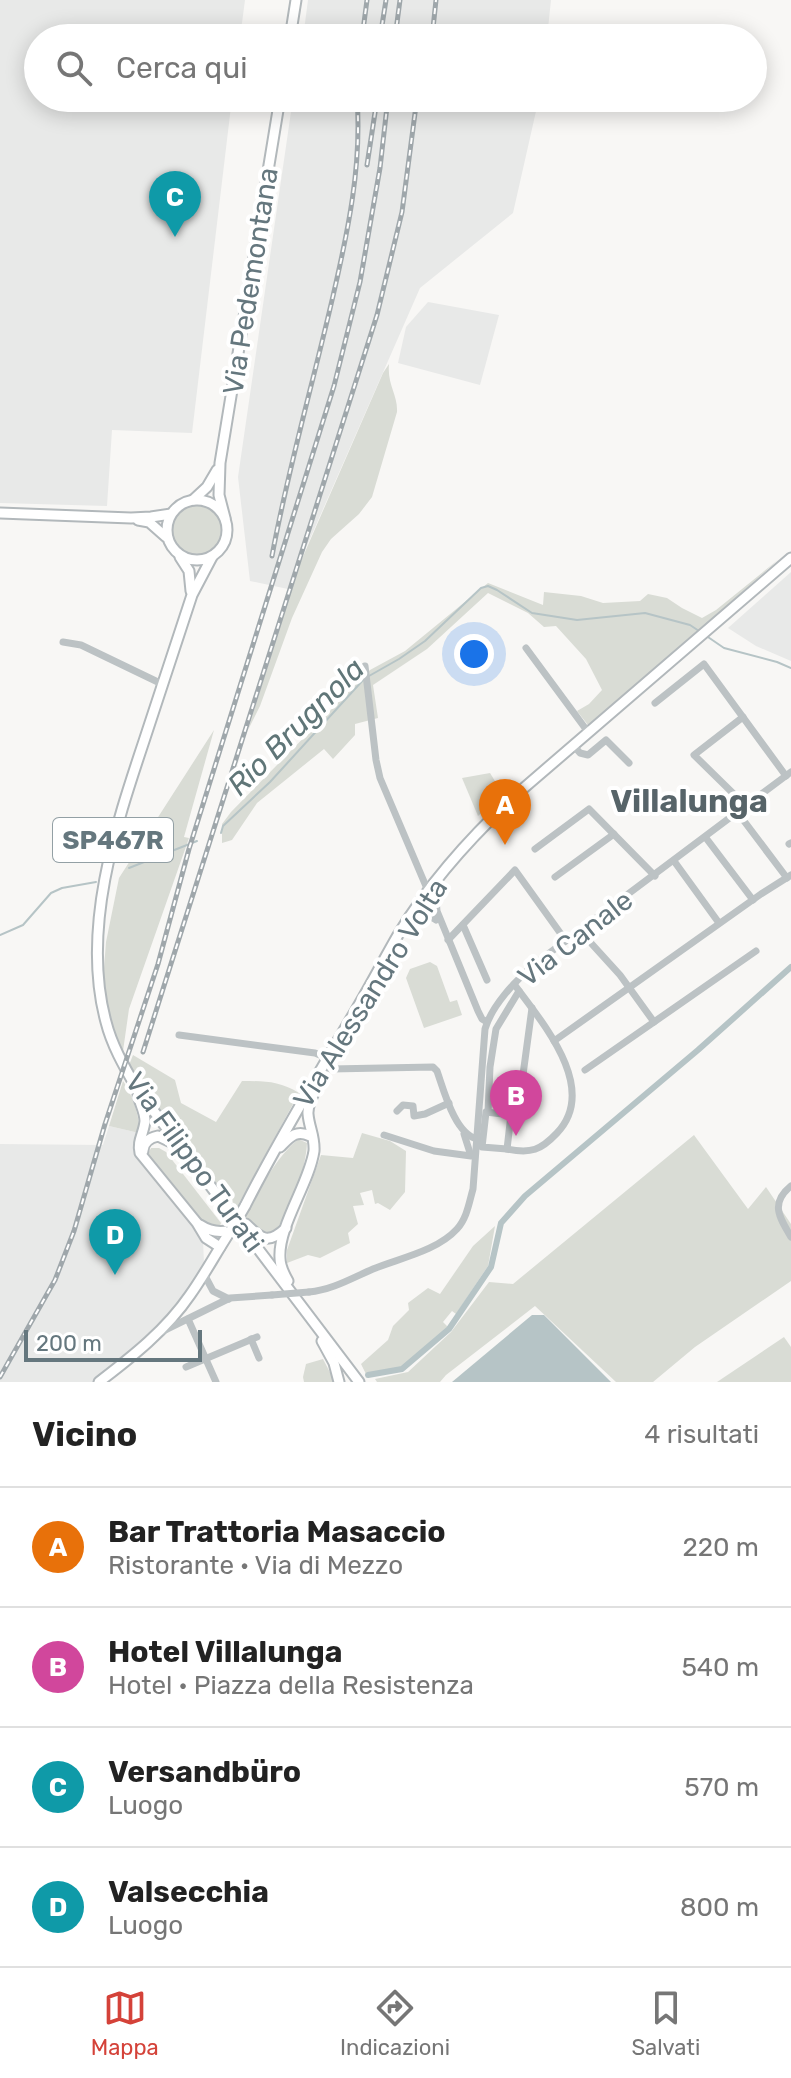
<!DOCTYPE html>
<html lang="it">
<head>
<meta charset="utf-8">
<style>
	body { margin:0; font-family:Rubik,sans-serif; background:#f2f2f2; color:#222 }
	.scale { position:absolute; left:24px; bottom:20px; width:178px; box-sizing:border-box; padding-left:8px; border:4px solid #65777e; border-top:0; font-size:22px; line-height:28px; white-space:nowrap; color:#65777e; -webkit-text-stroke:6px #fff; paint-order:stroke }
	.you { position:absolute; left:474px; top:654px; width:28px; height:28px; margin:-20px; border:6px solid #fff; border-radius:50%; background:#1a73e8; box-shadow:0 0 0 12px #1a73e833 }
	.badge { display:grid; place-items:center; width:52px; height:52px; border-radius:50%; background:#d44239; color:#fff; font-size:26px; font-weight:700 }
	.pin { position:absolute; translate:-50% -66px; filter:drop-shadow(0 2px 4px #0008) }
	.pin::after { content:''; position:absolute; top:42px; width:28px; height:24px; background:inherit; clip-path:polygon(0 0,100% 0,50% 100%) }
	.list { margin:0; padding:0; list-style:none }
	h2 { display:flex; justify-content:space-between; align-items:center; height:104px; margin:0; padding:0 32px; font-size:34px }
	h2 small { font-size:26px; font-weight:400; color:#767676 }
	.list li { display:grid; grid-template-columns:52px 1fr auto; gap:24px; align-items:center; box-sizing:border-box; height:120px; padding:0 32px; border-top:2px solid #e0e0e0 }
	.list b { display:block; font-size:30px; white-space:nowrap }
	.list p { margin:0; font-size:26px; white-space:nowrap; color:#767676 }
	.list em { font-size:26px; font-style:normal; color:#767676 }
	.icon { flex:none; width:44px; height:44px; fill:none; stroke:currentColor; stroke-width:2; stroke-linecap:round; stroke-linejoin:round }
	.map { position:relative; flex:none; width:791px; height:1382px; overflow:hidden }
	.search { position:absolute; background:#fff; box-shadow:0 4px 20px #0003; left:24px; right:24px; top:24px; height:88px; display:flex; align-items:center; gap:20px; box-sizing:border-box; padding:0 28px; border-radius:44px; color:#767676; font-size:30px }
	.sheet { height:584px; background:#fff }
	nav { display:flex; justify-content:space-around; align-items:center; box-sizing:border-box; height:112px; border-top:2px solid #e0e0e0; background:#fff; font-size:22px; color:#767676 }
	nav a { display:grid; justify-items:center; gap:4px }
	nav .on { color:#d44239 }
	.map>svg:first-child { display:block }
	.built { fill:#e8e9e8 }
	.green { fill:#d9dcd5 }
	.water { fill:#b6c4c6 }
	.lines { fill:none; stroke-linecap:round; stroke-linejoin:round }
	.stream { stroke:#b6c4c6; stroke-width:2 }
	.canal { stroke:#b6c4c6; stroke-width:6 }
	.major-casing { stroke:#b2b8bb; stroke-width:13 }
	.minor { stroke:#bcc2c4; stroke-width:7 }
	.major { stroke:#fff; stroke-width:9 }
	.rail-casing { stroke:#9fa7ab; stroke-width:5 }
	.rail { stroke:#fff; stroke-width:2; stroke-dasharray:6; stroke-linecap:butt }
	.major-bridge-casing { stroke:#b2b8bb; stroke-width:13; stroke-linecap:butt }
	.minor-bridge { stroke:#bcc2c4; stroke-width:7 }
	.major-bridge { stroke:#fff; stroke-width:9 }
	.labels { text-anchor:middle; stroke-width:8; stroke-linejoin:round; paint-order:stroke }
	.shield { fill:#fff; stroke:#93a0a5; stroke-width:2 }
	.shield-label { font-size:26px; font-weight:bold; fill:#65777e }
	.street-label { font-size:28px; fill:#65777e; stroke:#fff }
	.water-label { font-size:30px; font-style:italic; fill:#607678; stroke:#fff }
	.quarter-label { font-size:32px; font-weight:bold; fill:#576469; stroke:#fff }
</style>
</head>
<body>
<div class="map">
<svg width="791" height="1382" viewBox="0 0 791 1382">
	<rect width="100%" height="100%" fill="#f8f7f5"/>
	<g class="built">
		<path d="M 0,0 L 245,0 L 240,38 L 38,38 L 38,98 L 232,98 L 192,433 L 112,430 L 107,506 L 0,503 Z"/>
		<path d="M 308,0 L 551,0 L 547,38 L 303,38 Z"/>
		<path d="M 293,98 L 539,98 L 513,213 L 420,288 L 288,589 L 250,581 L 238,477 Z"/>
		<path d="M 428,302 L 499,315 L 480,385 L 398,363 L 406,327 Z"/>
		<path d="M 791,572 L 791,661 L 756,646 L 728,628 Z"/>
		<path d="M 109,1126 L 139,1133 L 136,1145 L 195,1225 L 203,1240 L 204,1264 L 195,1280 L 176,1308 L 155,1331 L 94,1382 L 0,1382 L 0,1144 L 103,1145 Z"/>
	</g>
	<g class="green">
		<path d="M 389,364 C 387,385 398,395 397,412 L 372,497 L 359,514 L 331,539 L 322,552 L 292,618 L 260,706 L 248,730 L 298,568 L 383,373 Z"/>
		<circle cx="196" cy="530" r="25"/>
		<path d="M 779,559 L 664,662 L 588,725 L 577,711 L 589,704 L 602,690 L 586,659 L 556,626 L 544,627 L 528,613 L 488,593 L 427,649 L 373,685 L 378,718 L 355,724 L 355,735 L 333,759 L 324,749 L 257,803 L 232,840 L 222,843 L 222,824 L 231,812 L 370,670 L 405,651 L 488,583 L 543,605 L 544,592 L 581,596 L 603,603 L 640,601 L 648,594 L 667,598 L 682,608 L 702,618 L 716,610 Z"/>
		<path d="M 214,730 L 184,837 L 189,838 L 129,1009 L 123,1051 L 119,1046 L 109,1014 L 103,981 L 106,942 L 119,878 Z"/>
		<path d="M 490,773 L 503,794 L 478,816 L 462,778 Z"/>
		<path d="M 430,962 L 437,966 L 450,1002 L 457,1000 L 462,1015 L 424,1028 L 406,978 L 410,969 Z"/>
		<path d="M 133,1055 L 175,1080 L 181,1103 L 216,1122 L 242,1081 C 265,1081 279,1081 299,1093 L 237,1207 L 192,1155 L 143,1088 L 129,1065 Z"/>
		<path d="M 123,1081 C 131,1092 141,1119 139,1133 L 109,1126 Z"/>
		<path d="M 362,1133 L 390,1141 L 406,1151 L 405,1192 L 390,1210 L 378,1203 L 375,1204 L 372,1190 L 360,1193 L 364,1205 L 353,1206 L 358,1224 L 348,1233 L 350,1243 L 320,1258 L 308,1255 L 287,1263 L 287,1250 L 321,1155 L 353,1158 Z"/>
		<path d="M 694,1135 L 748,1209 L 766,1187 L 791,1224 L 791,1281 L 695,1347 L 653,1382 L 616,1382 L 535,1306 L 446,1375 L 440,1382 L 377,1382 L 375,1379 L 408,1372 L 451,1332 L 489,1282 L 513,1284 Z"/>
		<path d="M 298,1139 L 307,1143 C 306,1170 290,1213 273,1234 C 259,1235 254,1227 245,1217 C 260,1189 274,1160 298,1139 Z"/>
		<path d="M 151,1148 L 159,1148 L 166,1152 L 221,1223 L 219,1229 L 202,1224 L 148,1154 Z"/>
		<path d="M 495,1226 L 488,1266 L 456,1314 L 452,1311 L 443,1322 L 448,1327 L 401,1367 L 366,1374 L 361,1364 L 388,1340 L 393,1326 L 409,1310 L 408,1303 L 428,1288 L 440,1294 L 473,1246 Z"/>
		<path d="M 784,1337 L 791,1347 L 791,1382 L 717,1382 Z"/>
		<path d="M 323,1359 L 335,1382 L 304,1382 L 303,1377 L 306,1364 Z"/>
	</g>
	<path class="water" d="M 532,1315 L 544,1315 L 611,1382 L 452,1382 Z"/>
	<g class="lines">
		<g class="stream">
			<path d="M 705,635 L 724,648 L 777,662 L 791,668"/>
			<path d="M 369,676 L 399,659 L 425,641 L 481,588 L 488,586 L 497,590 L 532,613 L 577,620 L 645,613 L 690,625 L 699,631"/>
			<path d="M 221,833 L 223,826 L 270,782 L 364,679"/>
			<path d="M 129,868 L 197,841"/>
			<path d="M 0,935 L 23,925 L 51,893 L 62,888 L 96,882"/>
		</g>
		<path class="canal" d="M 368,1375 L 402,1369 L 449,1329 L 491,1267 L 501,1223 L 525,1196 L 698,1050 L 791,967"/>
		<defs>
			<g id="major">
				<path d="M 290,38 L 296,0"/>
				<circle cx="197" cy="530" r="30"/>
				<path d="M 193,500 L 207,487 L 217,470"/>
				<path d="M 0,513 L 131,518 L 151,517 L 171,514"/>
				<path d="M 225,518 L 219,495 L 220,463 L 280,98"/>
				<path d="M 138,520 L 149,522 L 166,537"/>
				<path d="M 180,557 L 189,571 L 191,591"/>
				<path d="M 212,557 L 192,595 C 176,644 160,692 144,741 C 115,828 81,930 106,1022 C 112,1046 125,1068 137,1089 L 359,1382"/>
				<path d="M 138,1095 C 140,1104 145,1112 145,1121 C 144,1133 137,1141 140,1153 L 197,1223 L 206,1238 L 220,1247"/>
				<path d="M 280,1147 C 290,1137 296,1129 310,1136"/>
				<path d="M 143,1151 C 143,1142 149,1138 158,1136 L 177,1145"/>
				<path d="M 245,1206 C 278,1141 316,1078 353,1015 C 369,988 383,961 398,935 C 432,879 477,830 525,787 L 791,558"/>
				<path d="M 246,1224 C 261,1239 268,1245 286,1228"/>
				<path d="M 200,1225 C 209,1231 220,1233 231,1230"/>
				<path d="M 288,1281 C 284,1274 280,1266 280,1258 C 278,1226 309,1184 314,1151 C 315,1137 309,1127 308,1114 C 307,1102 317,1090 320,1078"/>
				<path d="M 322,1341 L 334,1363 L 339,1382"/>
				<path d="M 99,1382 C 133,1356 166,1330 190,1295 C 205,1274 217,1251 231,1230"/>
			</g>
		</defs>
		<use href="#major" class="major-casing"/>
		<g class="minor">
			<path d="M 63,642 L 81,645 L 162,684"/>
			<path d="M 526,648 L 588,732"/>
			<path d="M 365,666 L 376,760 L 380,778 L 428,891"/>
			<path d="M 655,703 L 704,664 L 786,776"/>
			<path d="M 743,717 L 694,755 L 746,806"/>
			<path d="M 573,745 L 580,753 L 588,755 L 606,740 L 629,763"/>
			<path d="M 738,813 L 787,878"/>
			<path d="M 706,838 L 753,900"/>
			<path d="M 789,844 L 791,843"/>
			<path d="M 535,849 L 589,809 L 655,876"/>
			<path d="M 674,861 L 719,923"/>
			<path d="M 440,877 L 436,899 L 437,911 L 478,1011 L 482,1019 L 487,1022"/>
			<path d="M 555,877 L 614,834"/>
			<path d="M 424,897 L 435,918"/>
			<path d="M 408,923 C 418,914 425,912 436,920"/>
			<path d="M 463,925 L 487,980"/>
			<path d="M 580,931 L 620,975 L 654,1022"/>
			<path d="M 448,940 L 515,870 L 566,941"/>
			<path d="M 179,1035 L 315,1053 L 327,1058"/>
			<path d="M 554,1041 L 761,894 L 791,875"/>
			<path d="M 323,1065 L 331,1069 L 433,1067 L 437,1071 C 444,1091 455,1134 477,1139"/>
			<path d="M 585,1070 L 756,951"/>
			<path d="M 397,1111 L 403,1105 L 413,1106 L 414,1116 L 425,1114 L 449,1103"/>
			<path d="M 486,1112 L 511,1115 L 507,1149 L 482,1147 Z"/>
			<path d="M 488,1112 L 490,1067 L 496,1029 L 519,991"/>
			<path d="M 510,1118 L 517,1119 L 532,1008"/>
			<path d="M 384,1135 L 434,1151 L 471,1156 L 464,1134"/>
			<path d="M 507,1149 C 531,1154 541,1150 557,1133 C 600,1088 541,1021 514,984"/>
			<path d="M 791,1186 C 770,1203 779,1217 791,1237"/>
			<path d="M 204,1274 L 213,1291 L 229,1299"/>
			<path d="M 309,1292 C 332,1290 352,1278 373,1269 C 400,1258 437,1251 457,1229 C 467,1218 469,1203 473,1189 L 485,1029 C 492,1005 514,983 532,966 L 791,772"/>
			<path d="M 188,1319 L 216,1382"/>
			<path d="M 163,1331 L 230,1298 L 272,1295"/>
			<path d="M 251,1339 L 259,1358"/>
			<path d="M 186,1367 L 257,1337"/>
		</g>
		<use href="#major" class="major"/>
		<defs>
			<g id="rail">
				<path d="M 362,38 L 367,0"/>
				<path d="M 380,38 L 386,0"/>
				<path d="M 395,38 L 400,0"/>
				<path d="M 432,38 L 436,0"/>
				<path d="M 367,165 L 376,106"/>
				<path d="M 272,556 C 288,469 313,383 333,296 C 348,231 362,165 357,98"/>
				<path d="M 143,1052 L 377,315 L 402,212 L 417,98"/>
				<path d="M 0,1377 L 55,1280 L 74,1231 L 105,1124 L 158,964 L 189,849 L 334,386 L 360,282 L 380,168 L 388,98"/>
			</g>
		</defs>
		<use href="#rail" class="rail-casing"/>
		<use href="#rail" class="rail"/>
		<defs>
			<path id="major-bridge" d="M 231,1230 L 245,1206"/>
		</defs>
		<use href="#major-bridge" class="major-bridge-casing"/>
		<path class="minor-bridge" d="M 272,1295 L 309,1292"/>
		<use href="#major-bridge" class="major-bridge"/>
	</g>
	<g class="labels">
		<rect class="shield" x="53" y="818" width="120" height="44" rx="6"/>
		<g class="shield-label">
			<text x="113" y="849">SP467R</text>
		</g>
		<g class="street-label">
			<text transform="translate(250 281) rotate(-81)" y="10">Via Pedemontana</text>
			<text transform="translate(575 938) rotate(-38)" y="10">Via Canale</text>
			<text transform="translate(370 993) rotate(-58)" y="10">Via Alessandro Volta</text>
			<text transform="translate(195 1162) rotate(54)" y="10">Via Filippo Turati</text>
		</g>
		<g class="water-label">
			<text transform="translate(296 727) rotate(-45)" y="10">Rio Brugnola</text>
		</g>
		<g class="quarter-label">
			<text x="689" y="812">Villalunga</text>
		</g>
	</g>
</svg>
<div class="scale">200 m</div>
<div class="you"></div>
<div class="pin badge" style="left:505px;top:845px;background:#e8710a">A</div>
<div class="pin badge" style="left:516px;top:1136px;background:#d1479c">B</div>
<div class="pin badge" style="left:175px;top:237px;background:#0f9aa8">C</div>
<div class="pin badge" style="left:115px;top:1275px;background:#0f9aa8">D</div>
<div class="search"><svg class="icon" aria-label="search" viewBox="0 0 24 24"><circle cx="10" cy="10" r="6"/><path d="M15 15l6 6"/></svg>Cerca qui</div>
</div>
<section class="sheet">
<h2>Vicino<small>4 risultati</small></h2>
<ul class="list">
<li><span class="badge" style="background:#e8710a">A</span><div><b>Bar Trattoria Masaccio</b><p>Ristorante · Via di Mezzo</p></div><em>220 m</em></li>
<li><span class="badge" style="background:#d1479c">B</span><div><b>Hotel Villalunga</b><p>Hotel · Piazza della Resistenza</p></div><em>540 m</em></li>
<li><span class="badge" style="background:#0f9aa8">C</span><div><b>Versandbüro</b><p>Luogo</p></div><em>570 m</em></li>
<li><span class="badge" style="background:#0f9aa8">D</span><div><b>Valsecchia</b><p>Luogo</p></div><em>800 m</em></li>
</ul>
</section>
<nav>
<a class="on"><svg class="icon" aria-label="map" viewBox="0 0 24 24"><path d="M3 6l6-2 6 2 6-2v14l-6 2-6-2-6 2zM9 4v14M15 6v14"/></svg>Mappa</a>
<a><svg class="icon" aria-label="directions" viewBox="0 0 24 24"><path d="M12 3l9 9-9 9-9-9zM9 14v-3h6M13 9l2 2-2 2"/></svg>Indicazioni</a>
<a><svg class="icon" aria-label="saved" viewBox="0 0 24 24"><path d="M7 4h10v16l-5-4-5 4z"/></svg>Salvati</a>
</nav>
</body>
</html>
